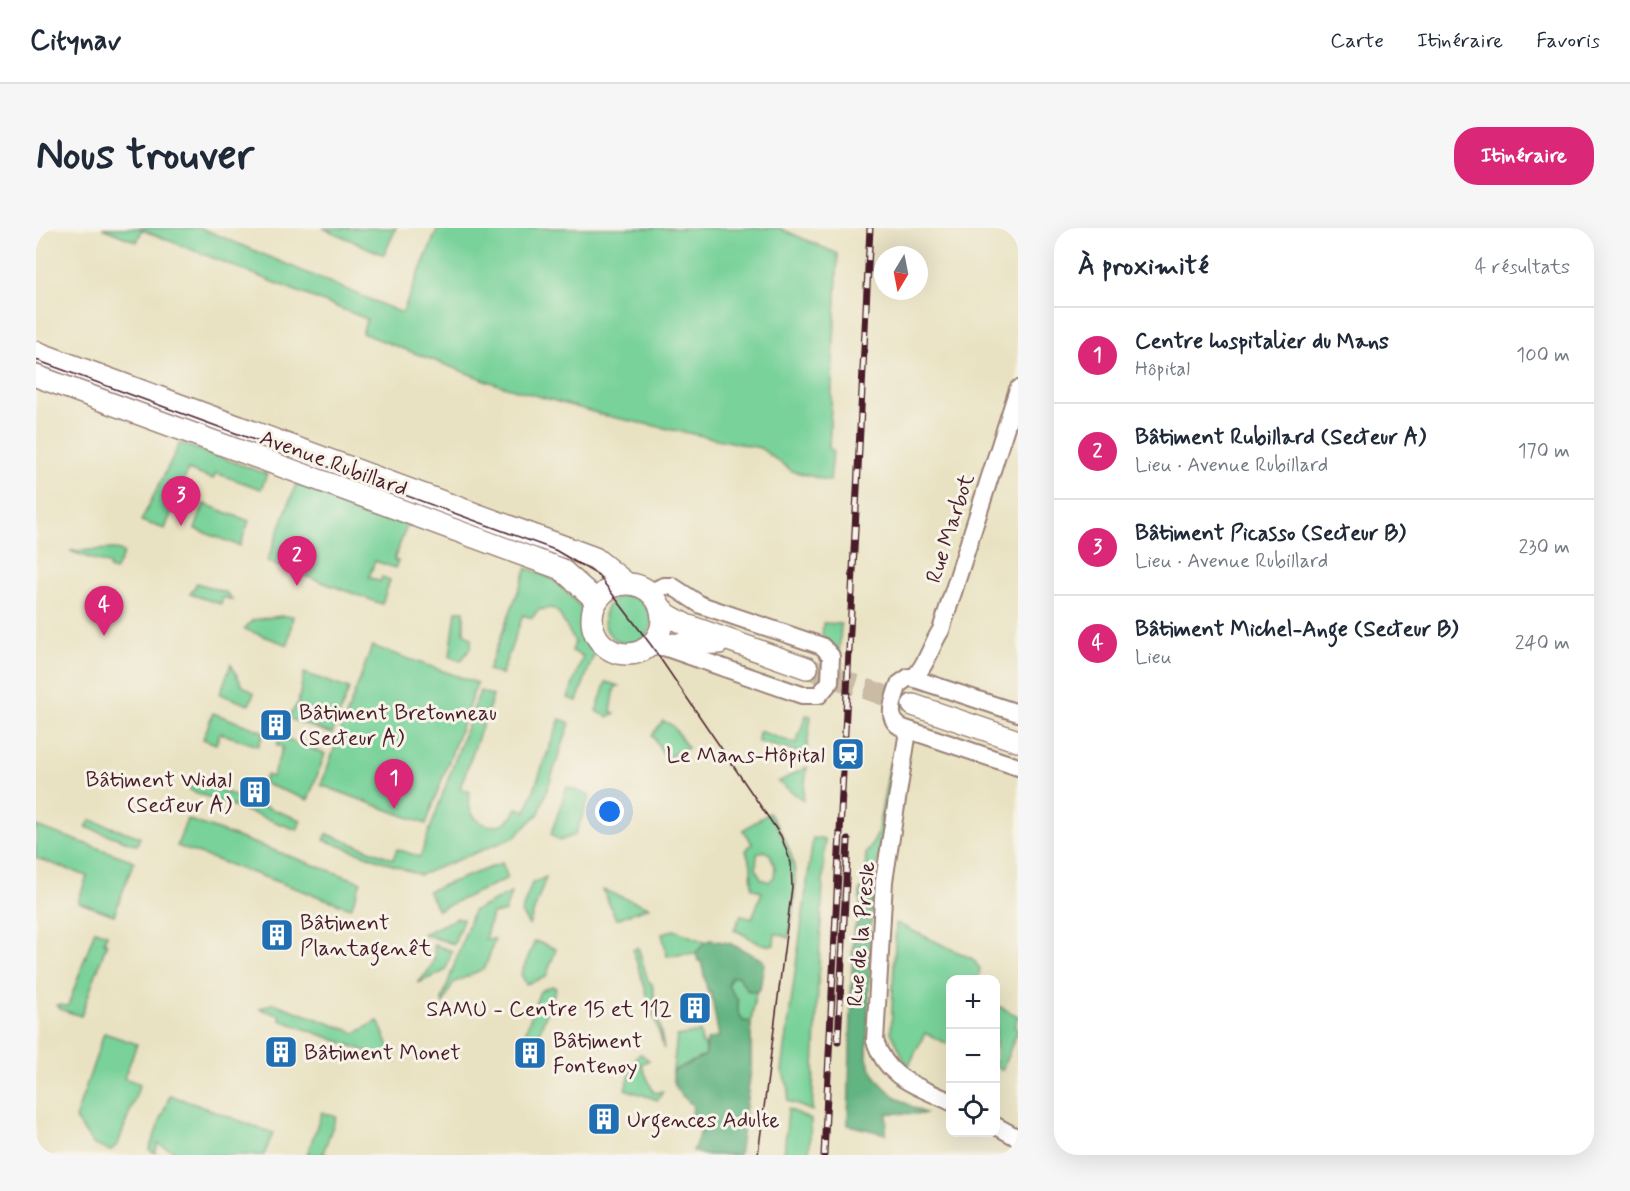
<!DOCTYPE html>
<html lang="fr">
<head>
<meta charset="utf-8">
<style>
	body { margin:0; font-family:Mynerve,sans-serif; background:#f6f6f7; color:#1f2937 }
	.controls { position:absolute; right:18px; bottom:18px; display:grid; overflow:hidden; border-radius:12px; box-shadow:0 6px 24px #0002 }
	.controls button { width:54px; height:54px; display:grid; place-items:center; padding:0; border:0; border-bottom:2px solid #e0e1e3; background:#fff; color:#1f2937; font:30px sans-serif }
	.compass { position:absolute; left:838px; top:18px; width:54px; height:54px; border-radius:50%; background:#fff; box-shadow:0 6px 24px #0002; rotate:190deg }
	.you { position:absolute; left:574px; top:584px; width:21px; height:21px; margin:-15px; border:4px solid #fff; border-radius:50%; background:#1a73e8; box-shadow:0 0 0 9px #1a73e833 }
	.badge { display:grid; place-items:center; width:39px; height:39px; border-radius:50%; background:#db2777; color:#fff; font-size:20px; font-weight:700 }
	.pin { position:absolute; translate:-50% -50px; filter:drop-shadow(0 2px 3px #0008) }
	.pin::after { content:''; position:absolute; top:32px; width:21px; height:18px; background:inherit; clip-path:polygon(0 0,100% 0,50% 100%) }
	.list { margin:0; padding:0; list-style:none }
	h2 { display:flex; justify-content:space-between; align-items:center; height:78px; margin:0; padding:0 24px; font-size:26px }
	h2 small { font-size:20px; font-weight:400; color:#747a83 }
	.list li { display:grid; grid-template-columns:39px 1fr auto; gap:18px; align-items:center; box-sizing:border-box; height:96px; padding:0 24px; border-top:2px solid #e0e1e3 }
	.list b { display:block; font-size:22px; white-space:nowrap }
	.list p { margin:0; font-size:20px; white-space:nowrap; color:#747a83 }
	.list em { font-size:20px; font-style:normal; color:#747a83 }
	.icon { flex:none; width:33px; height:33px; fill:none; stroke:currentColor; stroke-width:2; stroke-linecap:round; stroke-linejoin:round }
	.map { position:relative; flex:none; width:982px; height:927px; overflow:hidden; border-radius:24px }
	header { display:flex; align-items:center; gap:36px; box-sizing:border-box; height:84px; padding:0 30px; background:#fff; border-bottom:2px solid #e0e1e3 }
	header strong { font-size:28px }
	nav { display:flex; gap:33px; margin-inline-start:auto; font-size:21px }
	.intro { display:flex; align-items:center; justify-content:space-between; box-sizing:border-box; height:144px; padding:0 36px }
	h1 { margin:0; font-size:42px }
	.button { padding:15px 27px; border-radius:24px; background:#db2777; color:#fff; font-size:21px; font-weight:700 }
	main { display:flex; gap:36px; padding:0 36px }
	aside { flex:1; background:#fff; border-radius:24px; box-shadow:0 6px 24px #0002 }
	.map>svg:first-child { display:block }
	.green { fill:#78d299; stroke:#617862; stroke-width:1.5; fill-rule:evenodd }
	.forest { fill:#62b481; stroke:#566a56; stroke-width:1.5 }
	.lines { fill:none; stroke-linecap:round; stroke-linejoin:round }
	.major-tunnel { stroke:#c9bba4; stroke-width:21; stroke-dasharray:21 10; stroke-linecap:butt }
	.minor-casing { stroke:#9a8076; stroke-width:20 }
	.major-casing { stroke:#9a8076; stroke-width:24 }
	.minor { stroke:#fff; stroke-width:16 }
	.major { stroke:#fff; stroke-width:21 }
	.tram { stroke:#4a1f2b; stroke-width:1.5 }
	.rail-casing { stroke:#4a1f2b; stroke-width:7 }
	.rail { stroke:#f7f3e8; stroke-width:4.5; stroke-dasharray:14; stroke-linecap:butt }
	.labels { text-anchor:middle; stroke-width:6; stroke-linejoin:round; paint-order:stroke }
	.street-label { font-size:22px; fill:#4a1f2b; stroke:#f7f3e8 }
	.poi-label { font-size:22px; fill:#4a1f2b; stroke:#f7f3e8; text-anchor:start }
</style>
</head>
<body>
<header>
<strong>Citynav</strong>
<nav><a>Carte</a><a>Itinéraire</a><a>Favoris</a></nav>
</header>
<div class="intro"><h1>Nous trouver</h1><a class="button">Itinéraire</a></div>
<main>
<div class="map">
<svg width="982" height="927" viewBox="0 0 982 927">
	<rect width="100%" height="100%" fill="#f7f3e8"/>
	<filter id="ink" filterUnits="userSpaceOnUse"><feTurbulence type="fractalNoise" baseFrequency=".0167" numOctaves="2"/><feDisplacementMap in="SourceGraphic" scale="12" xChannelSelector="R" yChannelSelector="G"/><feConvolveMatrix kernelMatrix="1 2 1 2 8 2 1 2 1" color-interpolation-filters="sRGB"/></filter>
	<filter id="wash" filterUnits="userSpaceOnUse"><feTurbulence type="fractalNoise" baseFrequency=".008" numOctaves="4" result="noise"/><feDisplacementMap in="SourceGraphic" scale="24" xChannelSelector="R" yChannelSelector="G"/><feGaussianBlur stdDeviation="1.35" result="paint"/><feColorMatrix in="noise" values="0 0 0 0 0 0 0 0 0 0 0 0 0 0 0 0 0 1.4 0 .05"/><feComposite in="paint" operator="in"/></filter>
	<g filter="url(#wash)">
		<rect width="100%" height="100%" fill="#e9e2c2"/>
		<g class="green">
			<path d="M 66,0 L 165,0 L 366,85 L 402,0 L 743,0 L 802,26 L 793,221 L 797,222 L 794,253 L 756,243 L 724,220 L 571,188 L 457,155 L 326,105 L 331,91 L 106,2 L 101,14 Z"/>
			<path d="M 287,0 L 360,0 L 348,27 Z"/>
			<path d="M 144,215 L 231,246 L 225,261 L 180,245 L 177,251 L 152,242 L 129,301 L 105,293 Z"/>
			<path d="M 260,256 L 371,297 L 358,332 L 362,333 L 359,340 L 339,333 L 333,349 L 344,354 L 346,349 L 354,352 L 346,376 L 231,334 Z"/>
			<path d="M 168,276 L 213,293 L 204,318 L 159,301 Z"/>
			<path d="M 78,321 L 88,325 L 79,343 L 73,341 L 74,337 L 34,323 Z"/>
			<path d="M 491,340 L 517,351 L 547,381 L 547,402 L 559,423 L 541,473 L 532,470 L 547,428 L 536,423 L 539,414 L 522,384 L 516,380 L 502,382 L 496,390 L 487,387 L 465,447 L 452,442 Z"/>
			<path d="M 161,355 L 191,365 L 196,372 L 187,369 L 185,376 L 154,366 Z"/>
			<circle cx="592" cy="391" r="24"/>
			<path d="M 420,383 L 428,383 L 428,405 L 435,410 L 435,419 L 425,433 L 414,429 Z"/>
			<path d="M 245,388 L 257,388 L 252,417 L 208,401 L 217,392 Z"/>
			<path d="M 787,395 L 805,396 L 803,427 L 799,418 L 786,410 Z"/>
			<path d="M 336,418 L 441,455 L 390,596 L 285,557 Z"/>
			<path d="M 195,436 L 206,457 L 218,465 L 213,477 L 184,466 Z"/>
			<path d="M 268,445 L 313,461 L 296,506 L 252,490 L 262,475 Z"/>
			<path d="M 570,454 L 583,458 L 579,459 L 575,484 L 579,485 L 572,489 L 560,483 Z"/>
			<path d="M 444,463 L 457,468 L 424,560 L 434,564 C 425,597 468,612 481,580 L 490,583 L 524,491 L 534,495 L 503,585 L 479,609 L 384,647 L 288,612 L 291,606 L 357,631 L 361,621 L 384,629 Z"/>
			<path d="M 177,485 L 228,504 L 222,518 L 184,505 L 180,516 L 167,511 Z"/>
			<path d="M 770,487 L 775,488 L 770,526 L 722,514 L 723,503 L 760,516 Z"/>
			<path d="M 627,493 L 636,497 L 652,520 L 630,530 L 616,507 Z"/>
			<path d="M 244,509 L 289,526 L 272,572 L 227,555 L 230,547 L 236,549 L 247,519 L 241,517 Z"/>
			<path d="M 854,536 L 859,536 L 827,712 L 830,626 L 841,608 Z"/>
			<path d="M 771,539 L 767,572 L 742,554 Z"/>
			<path d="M 157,552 L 265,592 L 261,602 L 153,562 Z"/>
			<path d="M 531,559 L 554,568 L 539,607 L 523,613 L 515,606 Z"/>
			<path d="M 733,585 C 767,635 761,653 753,710 L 739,705 L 738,717 C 721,719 713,707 698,702 L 705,687 L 716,691 L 726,664 L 716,660 L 715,637 L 710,623 L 716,615 L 707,602 ZM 728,623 L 734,626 L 739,639 L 738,649 L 733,654 L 725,651 L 720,640 L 721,626 Z"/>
			<path d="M 151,591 L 325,654 L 315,680 L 141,618 Z"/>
			<path d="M 55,592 L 104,609 L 101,617 L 50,599 Z"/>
			<path d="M 0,598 L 98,633 L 78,687 L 42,674 L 51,648 L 0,630 Z"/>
			<path d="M 777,610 L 789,612 L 776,883 L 752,873 L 753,861 L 746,843 Z"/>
			<path d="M 466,635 L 472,650 L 402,682 L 392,663 Z"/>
			<path d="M 510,649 L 493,697 L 485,685 L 496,655 Z"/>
			<path d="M 567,662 L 613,679 L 580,691 Z"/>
			<path d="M 475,665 L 469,684 L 456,686 L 449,711 L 459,711 L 449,740 L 417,755 L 407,776 L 406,772 L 437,683 Z"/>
			<path d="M 421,690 L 427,691 L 418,716 L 387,706 Z"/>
			<path d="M 860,695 L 937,731 L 944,741 L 942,751 L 915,752 L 914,817 L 889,805 L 872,839 L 855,804 Z"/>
			<path d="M 59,702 L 71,706 L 68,714 L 71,715 L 45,788 L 24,781 L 21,777 L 32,778 Z"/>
			<path d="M 638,702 L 669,714 L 660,725 L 631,728 L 626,705 Z"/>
			<path d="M 499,713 L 520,721 L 510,749 L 490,756 L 485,746 Z"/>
			<path d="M 398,717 L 416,723 L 409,743 L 382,755 C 393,743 401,735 398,717 Z"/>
			<path d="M 602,719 L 612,753 L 616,756 L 628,821 L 597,722 Z"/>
			<path d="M 702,748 L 711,762 L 720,764 L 715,794 L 707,793 L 702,784 L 702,773 L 692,758 L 695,749 Z"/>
			<path d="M 516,758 L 520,760 L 499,816 L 487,811 L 504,763 Z"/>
			<path d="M 237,775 L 320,805 L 342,793 L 360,834 L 244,792 L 245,788 L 224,781 Z"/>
			<path d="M 960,777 L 982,788 L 978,799 L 982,801 L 966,842 L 960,839 Z"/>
			<path d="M 664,804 L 666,816 L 669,816 L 670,827 L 637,843 L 641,808 Z"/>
			<path d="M 68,805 L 101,816 L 88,850 L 104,856 L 82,916 L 74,923 L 58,917 L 39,891 Z"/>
			<path d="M 605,826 L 613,832 L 605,836 L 618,865 L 627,863 L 622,872 L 589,861 L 601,828 Z"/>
			<path d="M 134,867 L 237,905 L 228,927 L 148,927 L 122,916 L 119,925 L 113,922 Z"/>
			<path d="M 752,881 L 775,892 L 773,927 L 748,927 Z"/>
			<path d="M 286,884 L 300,889 L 287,925 L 292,927 L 271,927 Z"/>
		</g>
		<g class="forest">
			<path d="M 832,656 L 841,660 L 842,665 L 836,677 L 831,830 C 839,859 864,873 890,886 L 851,885 L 850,906 L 812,897 L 817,706 L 824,683 L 824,662 Z"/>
			<path d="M 674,712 L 693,715 L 727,732 L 728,735 L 724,761 L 720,764 L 711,762 L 702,748 L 695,749 L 692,758 L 702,773 L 702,784 L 707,793 L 715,794 L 715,842 L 703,927 L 668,927 L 657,923 L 669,892 L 656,887 L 657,878 C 644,863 637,866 637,843 L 670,827 L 671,812 L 683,809 L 675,765 L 672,765 L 665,733 L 662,733 L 660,725 L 669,714 Z"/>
		</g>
	</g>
	<g filter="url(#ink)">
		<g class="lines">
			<path class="major-tunnel" d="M 771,440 L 876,477"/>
			<defs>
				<g id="minor">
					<path d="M 614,364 L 628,358 L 636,358 L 665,377 L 786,418 L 795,428 L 794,454 L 783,467 L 766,467 L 625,418"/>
					<path d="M 878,449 C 891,437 895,417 905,402 L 982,161"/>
					<path d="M 982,485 L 873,449 L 863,456 C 858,471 848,492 867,500 L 982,539"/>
					<path d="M 872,503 L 848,653 L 839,813 C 852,852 880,857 915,874"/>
					<path d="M 960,898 L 982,910"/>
				</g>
				<g id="major">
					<path d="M 0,124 L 559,330 L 590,355"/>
					<path d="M 0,148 L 525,341 L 561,373"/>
					<circle cx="591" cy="391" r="35"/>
					<path d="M 625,380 L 632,387 L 650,397 L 771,440"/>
					<path d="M 615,417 L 683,415"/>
					<path d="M 877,477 L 982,513"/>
				</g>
			</defs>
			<use href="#minor" class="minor-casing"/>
			<use href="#major" class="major-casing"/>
			<use href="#minor" class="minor"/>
			<use href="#major" class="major"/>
			<path class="tram" d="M 0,132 L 519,322 L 562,347 L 615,417 L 745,608 L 755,635 L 756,659 L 722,927"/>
			<defs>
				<g id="rail">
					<path d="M 802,813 L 812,612"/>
					<path d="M 788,927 L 834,0"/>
				</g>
			</defs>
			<use href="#rail" class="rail-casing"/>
			<use href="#rail" class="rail"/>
		</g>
	</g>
	<defs>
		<symbol id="building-square" viewBox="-11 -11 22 22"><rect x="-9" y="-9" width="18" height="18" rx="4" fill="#1f6fb2" stroke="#f7f3e8"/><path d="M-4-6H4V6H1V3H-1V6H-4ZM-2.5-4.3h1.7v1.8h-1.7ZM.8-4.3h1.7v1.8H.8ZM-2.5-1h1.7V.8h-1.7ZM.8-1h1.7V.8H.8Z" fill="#fff"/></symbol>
		<symbol id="station-square" viewBox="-11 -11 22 22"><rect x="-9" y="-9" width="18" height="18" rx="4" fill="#1f6fb2" stroke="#f7f3e8"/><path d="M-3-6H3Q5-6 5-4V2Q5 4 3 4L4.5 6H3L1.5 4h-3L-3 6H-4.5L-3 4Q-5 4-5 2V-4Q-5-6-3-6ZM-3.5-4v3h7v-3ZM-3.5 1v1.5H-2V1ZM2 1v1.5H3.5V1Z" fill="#fff"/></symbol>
	</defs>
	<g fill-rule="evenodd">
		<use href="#building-square" x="221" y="478" width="38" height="38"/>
		<use href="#station-square" x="793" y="507" width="38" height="38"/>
		<use href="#building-square" x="200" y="545" width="38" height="38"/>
		<use href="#building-square" x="222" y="688" width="38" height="38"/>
		<use href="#building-square" x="640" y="761" width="38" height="38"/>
		<use href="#building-square" x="226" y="805" width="38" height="38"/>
		<use href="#building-square" x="475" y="806" width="38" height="38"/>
		<use href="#building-square" x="549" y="872" width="38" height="38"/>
	</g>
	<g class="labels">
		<g class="street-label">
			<text transform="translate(298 234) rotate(20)" y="8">Avenue Rubillard</text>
			<text transform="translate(913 300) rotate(-72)" y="8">Rue Marbot</text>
			<text transform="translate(824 706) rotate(-85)" y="8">Rue de la Presle</text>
		</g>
		<g class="poi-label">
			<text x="263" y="492">Bâtiment Bretonneau<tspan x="263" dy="25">(Secteur A)</tspan></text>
			<text x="789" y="534" text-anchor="end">Le Mans-Hôpital</text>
			<text x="196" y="559" text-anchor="end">Bâtiment Widal<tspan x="196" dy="25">(Secteur A)</tspan></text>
			<text x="264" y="702">Bâtiment<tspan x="264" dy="25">Plantagenêt</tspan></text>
			<text x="636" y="788" text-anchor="end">SAMU - Centre 15 et 112</text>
			<text x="517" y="820">Bâtiment<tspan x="517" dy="25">Fontenoy</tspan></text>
			<text x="268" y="832">Bâtiment Monet</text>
			<text x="591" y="899">Urgences Adulte</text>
		</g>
	</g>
</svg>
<div class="controls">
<button>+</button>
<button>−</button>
<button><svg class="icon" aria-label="locate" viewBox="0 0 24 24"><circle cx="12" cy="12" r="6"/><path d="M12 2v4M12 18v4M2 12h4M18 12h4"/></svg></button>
</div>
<svg class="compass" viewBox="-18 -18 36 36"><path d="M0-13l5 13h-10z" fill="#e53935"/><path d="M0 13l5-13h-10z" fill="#747a83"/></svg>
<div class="you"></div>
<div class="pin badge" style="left:358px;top:581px">1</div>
<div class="pin badge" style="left:261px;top:358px">2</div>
<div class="pin badge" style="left:145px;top:298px">3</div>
<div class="pin badge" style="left:68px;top:408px">4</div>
</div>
<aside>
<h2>À proximité<small>4 résultats</small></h2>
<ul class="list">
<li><span class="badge">1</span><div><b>Centre hospitalier du Mans</b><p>Hôpital</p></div><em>100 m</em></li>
<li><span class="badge">2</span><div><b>Bâtiment Rubillard (Secteur A)</b><p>Lieu · Avenue Rubillard</p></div><em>170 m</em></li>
<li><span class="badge">3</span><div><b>Bâtiment Picasso (Secteur B)</b><p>Lieu · Avenue Rubillard</p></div><em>230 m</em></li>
<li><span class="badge">4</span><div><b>Bâtiment Michel-Ange (Secteur B)</b><p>Lieu</p></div><em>240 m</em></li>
</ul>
</aside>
</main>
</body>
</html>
